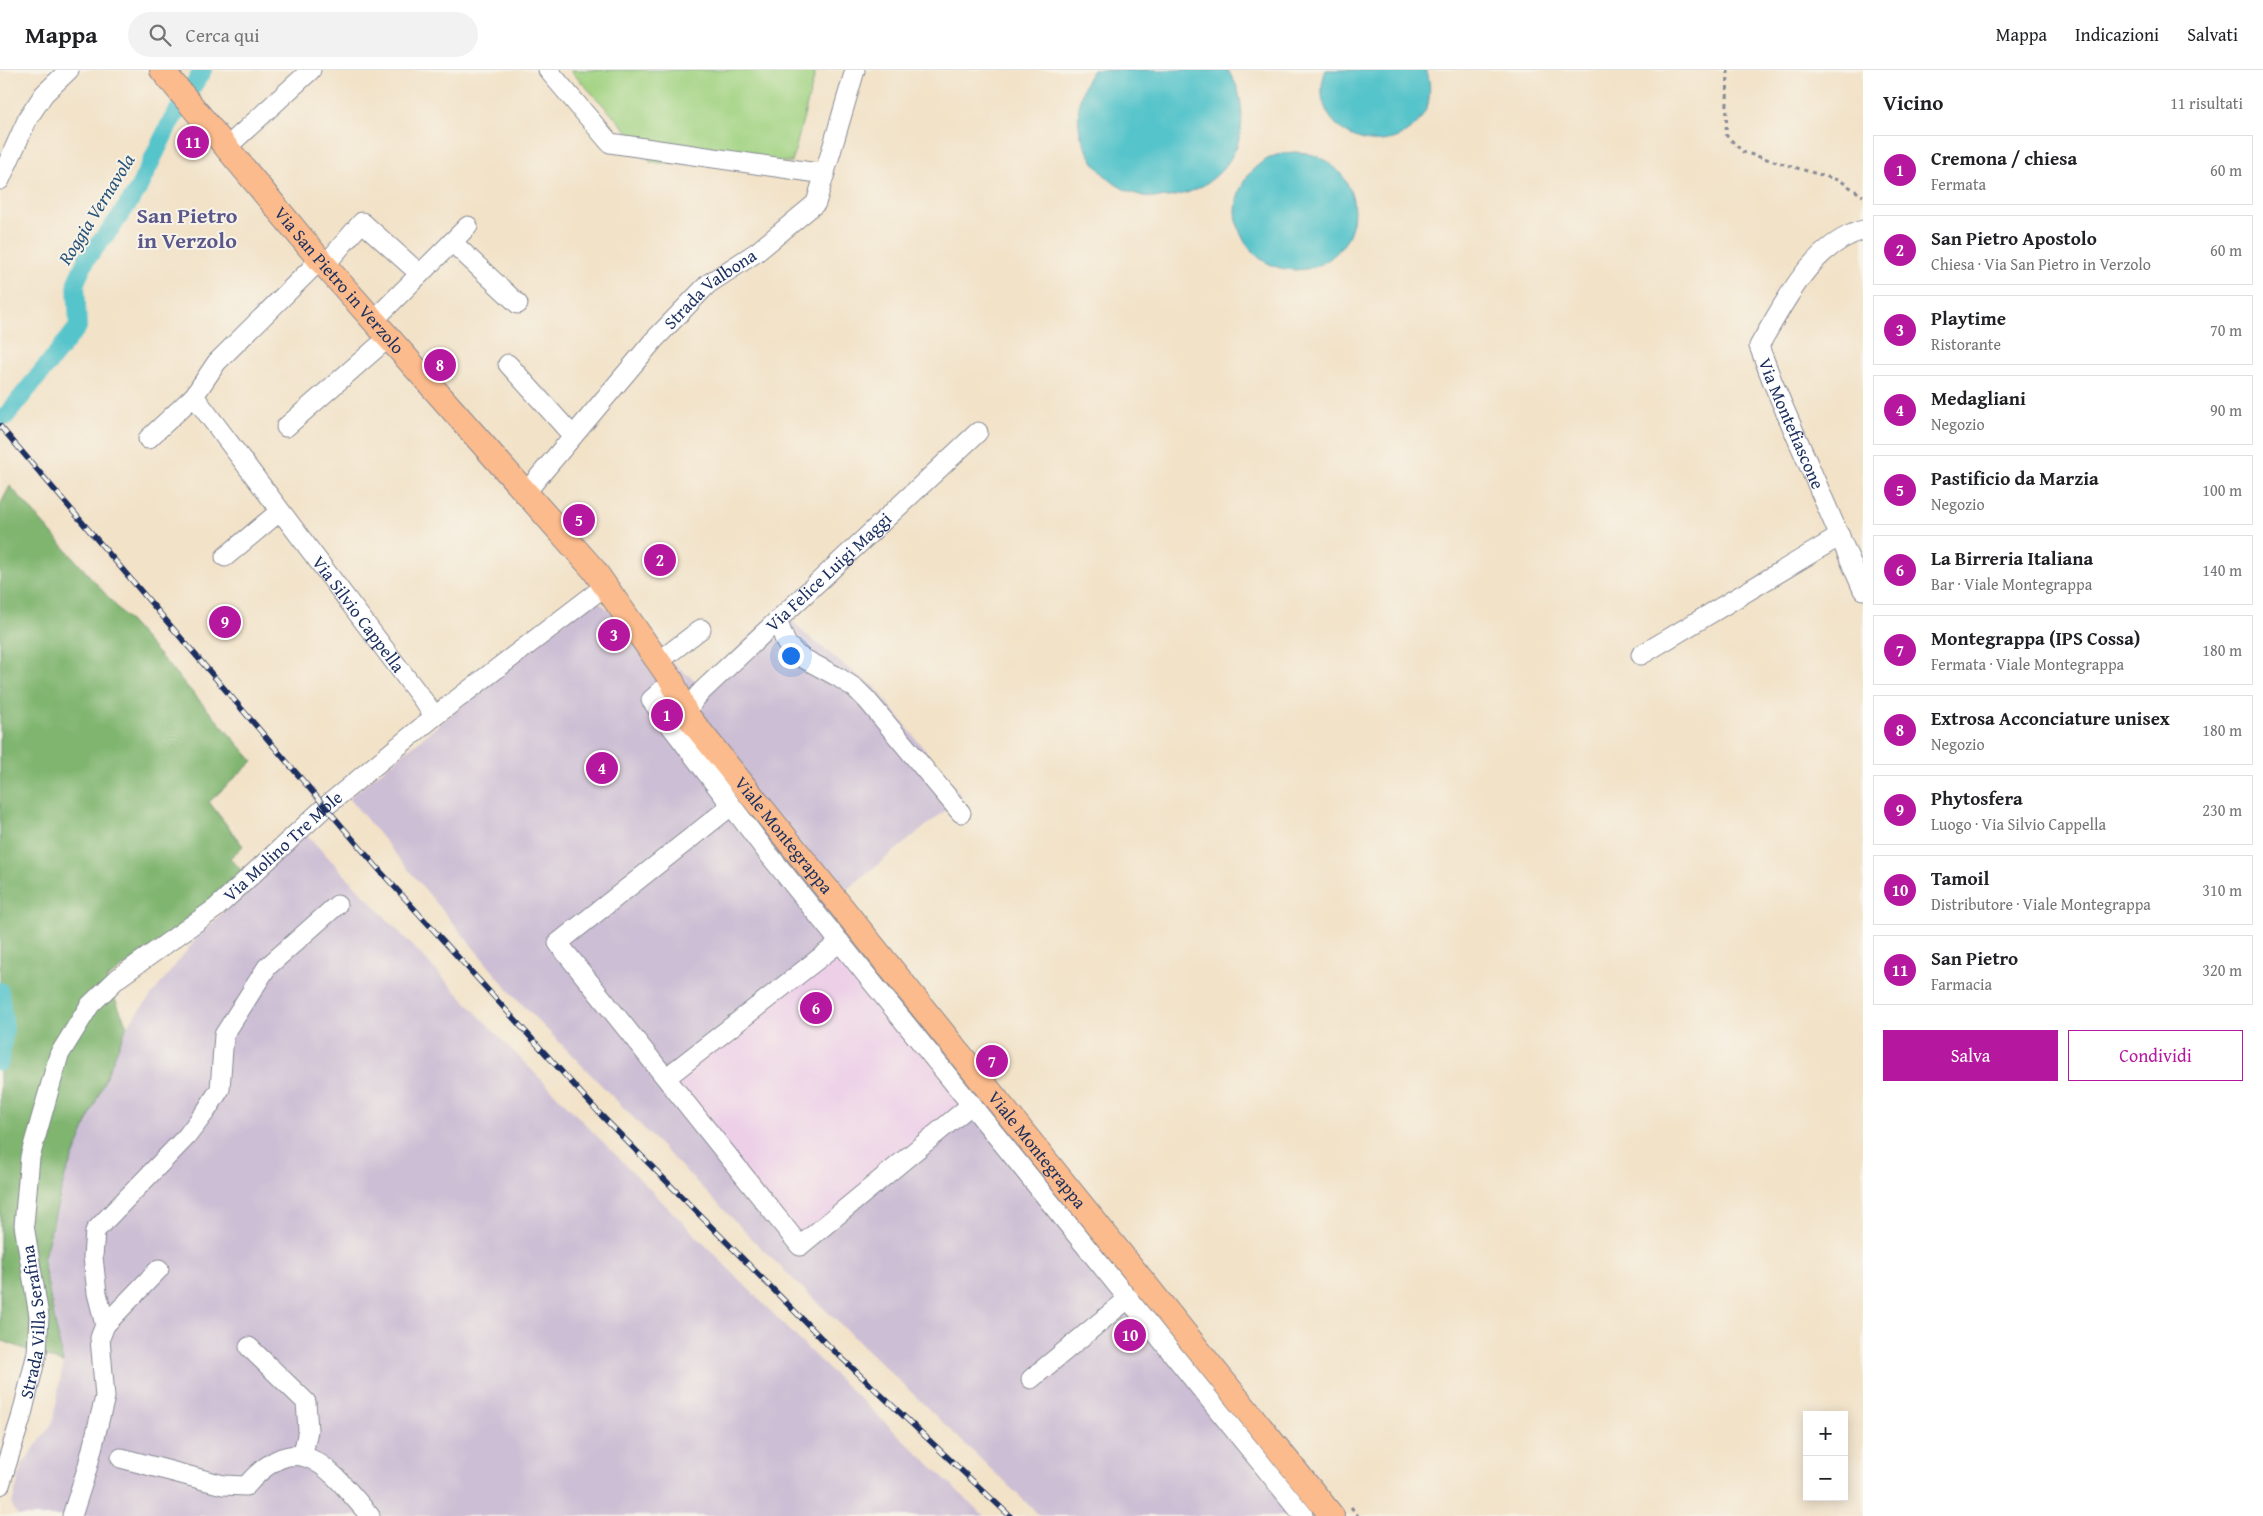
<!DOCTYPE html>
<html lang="it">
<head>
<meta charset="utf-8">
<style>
	body { margin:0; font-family:"Gentium Book Plus",serif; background:#f2f2f2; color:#202124 }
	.controls { position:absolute; right:15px; bottom:15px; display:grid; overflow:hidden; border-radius:0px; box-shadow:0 2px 12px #0003 }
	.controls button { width:45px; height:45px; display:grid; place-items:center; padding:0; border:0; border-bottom:1px solid #e0e0e0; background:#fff; color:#202124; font:25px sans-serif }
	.you { position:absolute; left:790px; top:585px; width:18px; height:18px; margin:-12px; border:4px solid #fff; border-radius:50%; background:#1a73e8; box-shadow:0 0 0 8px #1a73e833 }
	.badge { display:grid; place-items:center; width:32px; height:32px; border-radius:50%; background:#b5179e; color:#fff; font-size:16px; font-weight:700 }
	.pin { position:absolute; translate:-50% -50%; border:2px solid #fff; box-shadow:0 1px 5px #0006 }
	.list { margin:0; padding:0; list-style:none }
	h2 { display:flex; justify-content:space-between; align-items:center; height:65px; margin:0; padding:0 20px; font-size:21px }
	h2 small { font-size:16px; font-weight:400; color:#757577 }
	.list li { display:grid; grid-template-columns:32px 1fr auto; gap:15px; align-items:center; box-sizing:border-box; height:70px; margin:0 10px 10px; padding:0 10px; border:1px solid #e0e0e0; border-radius:0px }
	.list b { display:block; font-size:19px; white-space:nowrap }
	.list p { margin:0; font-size:16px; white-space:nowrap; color:#757577 }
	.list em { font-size:16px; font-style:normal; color:#757577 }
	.actions { display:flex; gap:10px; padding:15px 20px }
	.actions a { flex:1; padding:11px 0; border:1px solid #b5179e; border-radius:0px; text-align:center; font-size:18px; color:#b5179e }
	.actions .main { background:#b5179e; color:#fff }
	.icon { flex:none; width:28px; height:28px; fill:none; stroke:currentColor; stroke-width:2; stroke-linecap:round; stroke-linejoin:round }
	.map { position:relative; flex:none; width:1863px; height:1446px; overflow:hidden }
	header { display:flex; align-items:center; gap:30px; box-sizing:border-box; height:70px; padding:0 25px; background:#fff; border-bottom:1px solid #e0e0e0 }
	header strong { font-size:24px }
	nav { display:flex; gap:28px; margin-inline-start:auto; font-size:18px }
	.search { width:350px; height:45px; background:#f2f2f2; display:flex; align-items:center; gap:12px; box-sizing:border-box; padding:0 18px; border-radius:28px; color:#757577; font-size:19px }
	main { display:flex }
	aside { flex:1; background:#fff }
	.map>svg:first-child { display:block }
	.built { fill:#edd0e8 }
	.industrial { fill:#ccbed4 }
	.green { fill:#a1d382; stroke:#5e8170 }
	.forest { fill:#80b570; stroke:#4e7267 }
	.water { fill:#56c4cb; stroke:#387a94 }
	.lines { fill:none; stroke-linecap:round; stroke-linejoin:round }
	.canal { stroke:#56c4cb; stroke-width:18 }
	.minor-casing { stroke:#868893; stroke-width:21 }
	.major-casing { stroke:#868893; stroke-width:26 }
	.path { stroke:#868893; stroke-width:3; stroke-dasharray:4 4; stroke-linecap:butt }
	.minor { stroke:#fff; stroke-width:19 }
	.major { stroke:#fbbb8c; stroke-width:24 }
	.rail-casing { stroke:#1b2f5e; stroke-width:5.5 }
	.rail { stroke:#f7f3e8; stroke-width:4; stroke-dasharray:11; stroke-linecap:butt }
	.labels { text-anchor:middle; stroke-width:4; stroke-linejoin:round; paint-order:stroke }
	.street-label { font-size:18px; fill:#1b2f5e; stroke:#f7f3e8 }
	.water-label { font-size:19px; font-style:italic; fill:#2a5479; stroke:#f7f3e8 }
	.district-label { font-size:22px; font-weight:bold; fill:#5a588b; stroke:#f7f3e8 }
</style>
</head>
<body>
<header>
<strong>Mappa</strong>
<div class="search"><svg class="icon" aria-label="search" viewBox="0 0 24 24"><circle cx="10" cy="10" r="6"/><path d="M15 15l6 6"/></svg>Cerca qui</div>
<nav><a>Mappa</a><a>Indicazioni</a><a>Salvati</a></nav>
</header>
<main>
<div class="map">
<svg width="1863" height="1446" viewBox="0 0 1863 1446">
	<rect width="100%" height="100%" fill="#f7f3e8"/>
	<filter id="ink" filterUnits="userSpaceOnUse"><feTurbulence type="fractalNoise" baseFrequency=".02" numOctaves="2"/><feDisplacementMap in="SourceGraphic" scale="10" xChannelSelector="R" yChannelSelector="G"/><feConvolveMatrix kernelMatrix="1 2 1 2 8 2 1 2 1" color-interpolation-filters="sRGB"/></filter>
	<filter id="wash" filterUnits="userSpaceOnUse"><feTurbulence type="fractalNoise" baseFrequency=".0096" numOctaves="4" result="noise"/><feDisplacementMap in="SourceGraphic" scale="20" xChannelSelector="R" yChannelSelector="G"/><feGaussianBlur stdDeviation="1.12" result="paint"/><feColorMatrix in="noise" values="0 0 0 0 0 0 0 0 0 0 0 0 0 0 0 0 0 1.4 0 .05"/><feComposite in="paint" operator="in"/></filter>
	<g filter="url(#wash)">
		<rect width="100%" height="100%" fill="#f2e2c8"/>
		<path class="built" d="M 837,882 L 971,1041 L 796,1183 L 663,1012 Z"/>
		<g class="industrial">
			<path d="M 594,528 L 699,614 L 780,538 L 803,562 L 850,600 L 875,617 L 962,727 L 810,849 L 837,882 L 667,1007 L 796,1183 L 971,1041 L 1296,1446 L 1040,1446 L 767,1184 L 511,923 L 349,728 Z"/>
			<path d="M 305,763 L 504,972 L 817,1288 L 984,1446 L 18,1446 L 14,1441 L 12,1434 L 22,1395 L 53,1352 L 63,1293 L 43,1191 L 65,1106 L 127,956 L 196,869 Z"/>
		</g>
		<path class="green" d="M 570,0 L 816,0 L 792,92 L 651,93 L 637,71 Z"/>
		<path class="forest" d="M 10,416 L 253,691 L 209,732 L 243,776 L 230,788 L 242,801 L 183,855 L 106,909 L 127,956 L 65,1106 L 43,1191 L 63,1293 L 0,1270 L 0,435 Z"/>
		<g class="water">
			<path d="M 1093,0 L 1228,0 C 1232,8 1238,16 1239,24 C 1264,129 1115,173 1081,65 C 1075,45 1080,17 1093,0 Z"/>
			<path d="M 1326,0 L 1426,0 C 1431,11 1430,23 1428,34 C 1425,43 1419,53 1411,59 C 1368,93 1305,51 1326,0 Z"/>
			<circle cx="1295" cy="141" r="59"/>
		</g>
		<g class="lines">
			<g class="canal">
				<path d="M 5,347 L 78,257 L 76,212 L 87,188 L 113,156 L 137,121 L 170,53 L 203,0"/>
				<path d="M 0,921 L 5,958 L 0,992"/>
			</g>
		</g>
	</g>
	<g filter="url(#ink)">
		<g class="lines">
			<defs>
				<g id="minor">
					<path d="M 548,0 L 610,73 L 825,104"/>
					<path d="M 227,77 L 311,0"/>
					<path d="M 0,110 L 28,48 L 44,24 L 69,0"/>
					<path id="s1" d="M 1863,160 C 1811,175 1785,232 1759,276 L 1773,313 L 1863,520"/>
					<path d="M 452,172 L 518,234"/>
					<path id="s2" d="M 320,190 L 217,292 L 194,326 L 435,646"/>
					<path d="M 325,195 L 362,152 L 420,204"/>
					<path d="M 374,250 L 468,156"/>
					<path d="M 508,294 L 573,366"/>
					<path d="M 286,357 L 389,267"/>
					<path d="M 148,369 L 194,326"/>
					<path id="s3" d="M 526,422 L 654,270 L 708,214 L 757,182 L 816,133 L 855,0"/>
					<path d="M 225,487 L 280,441"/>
					<path d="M 777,550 L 786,573 L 797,585 L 838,607 L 855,618 L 867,630 L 961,743"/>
					<path d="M 1641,585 L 1840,466"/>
					<path d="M 658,592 L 701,559"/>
					<path d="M 672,611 L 651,630 L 766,781 L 1303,1445"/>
					<path id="s4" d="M 686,644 L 694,630 L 702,621 L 978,362"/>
					<path d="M 731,736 L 558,873 L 800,1176 L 972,1034"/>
					<path d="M 667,1007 L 840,872"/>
					<path d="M 105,1255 L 97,1223 L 93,1187 L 95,1161 L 187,1066 L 206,1041 L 220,1019 L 224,965 L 267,897 L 337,835"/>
					<path d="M 249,1277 L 306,1332 L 308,1360 L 303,1384"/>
					<path d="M 1031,1309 L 1129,1228"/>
					<path d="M 121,1388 L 223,1415 L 246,1416 C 300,1353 330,1400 370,1446"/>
					<path id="s5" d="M 0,1415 L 21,1348 L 37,1283 L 39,1246 L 24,1155 L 30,1087 L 59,985 L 90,935 L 118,908 L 216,838 L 325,737 L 435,646 L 605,516"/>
					<path d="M 72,1446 L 87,1399 L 105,1327 L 100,1268 L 105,1255 L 159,1199"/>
				</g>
				<g id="major">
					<path id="s6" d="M 162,0 L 320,190 L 594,500 L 672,611 L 686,644 L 1332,1446"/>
				</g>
			</defs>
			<use href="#minor" class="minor-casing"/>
			<use href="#major" class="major-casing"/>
			<g class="path">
				<path d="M 1728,0 L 1726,65 L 1743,82 L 1841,111 L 1863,126"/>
				<path d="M 1351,1437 L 1358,1446"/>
			</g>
			<use href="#minor" class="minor"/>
			<use href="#major" class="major"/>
			<defs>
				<path id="rail" d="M 0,356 L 381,802 L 601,1045 L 830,1277 L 1010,1446"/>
			</defs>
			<use href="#rail" class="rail-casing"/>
			<use href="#rail" class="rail"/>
		</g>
	</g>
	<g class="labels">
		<g class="street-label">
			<text dy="6" stroke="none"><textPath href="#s6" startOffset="275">Via San Pietro in Verzolo</textPath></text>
			<text dy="6" stroke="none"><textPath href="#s3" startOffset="275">Strada Valbona</textPath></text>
			<text dy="6" stroke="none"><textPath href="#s1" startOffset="244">Via Montefiascone</textPath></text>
			<text dy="6" stroke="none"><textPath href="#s4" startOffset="202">Via Felice Luigi Maggi</textPath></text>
			<text dy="6" stroke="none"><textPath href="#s2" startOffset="459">Via Silvio Cappella</textPath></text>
			<text dy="6" stroke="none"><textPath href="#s6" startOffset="988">Viale Montegrappa</textPath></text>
			<text dy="6" stroke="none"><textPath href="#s5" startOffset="750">Via Molino Tre Mole</textPath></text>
			<text dy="6" stroke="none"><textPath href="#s6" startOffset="1392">Viale Montegrappa</textPath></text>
			<text dy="6" stroke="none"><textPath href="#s5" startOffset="168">Strada Villa Serafina</textPath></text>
		</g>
		<g class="water-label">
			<text transform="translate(96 139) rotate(-58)" y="7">Roggia Vernavola</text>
		</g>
		<g class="district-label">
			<text x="187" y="153">San Pietro<tspan x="187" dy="25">in Verzolo</tspan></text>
		</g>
	</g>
</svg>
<div class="controls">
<button>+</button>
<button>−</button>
</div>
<div class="you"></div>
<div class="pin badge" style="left:667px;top:645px">1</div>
<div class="pin badge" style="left:660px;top:490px">2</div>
<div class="pin badge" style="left:614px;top:565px">3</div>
<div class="pin badge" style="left:602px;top:698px">4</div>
<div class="pin badge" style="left:579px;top:450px">5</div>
<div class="pin badge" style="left:816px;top:938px">6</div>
<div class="pin badge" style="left:992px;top:991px">7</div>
<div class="pin badge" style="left:440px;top:295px">8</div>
<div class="pin badge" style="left:225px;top:552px">9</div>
<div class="pin badge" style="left:1130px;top:1265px">10</div>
<div class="pin badge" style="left:193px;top:72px">11</div>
</div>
<aside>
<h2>Vicino<small>11 risultati</small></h2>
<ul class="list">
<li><span class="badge">1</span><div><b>Cremona / chiesa</b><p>Fermata</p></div><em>60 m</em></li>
<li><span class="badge">2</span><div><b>San Pietro Apostolo</b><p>Chiesa · Via San Pietro in Verzolo</p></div><em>60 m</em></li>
<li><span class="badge">3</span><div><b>Playtime</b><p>Ristorante</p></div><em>70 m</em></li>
<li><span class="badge">4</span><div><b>Medagliani</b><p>Negozio</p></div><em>90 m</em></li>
<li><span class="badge">5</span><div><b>Pastificio da Marzia</b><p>Negozio</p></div><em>100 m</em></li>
<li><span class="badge">6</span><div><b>La Birreria Italiana</b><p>Bar · Viale Montegrappa</p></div><em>140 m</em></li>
<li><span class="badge">7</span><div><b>Montegrappa (IPS Cossa)</b><p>Fermata · Viale Montegrappa</p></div><em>180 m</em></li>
<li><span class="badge">8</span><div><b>Extrosa Acconciature unisex</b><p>Negozio</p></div><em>180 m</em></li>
<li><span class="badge">9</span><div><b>Phytosfera</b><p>Luogo · Via Silvio Cappella</p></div><em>230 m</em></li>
<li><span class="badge">10</span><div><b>Tamoil</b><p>Distributore · Viale Montegrappa</p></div><em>310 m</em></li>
<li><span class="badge">11</span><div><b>San Pietro</b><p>Farmacia</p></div><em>320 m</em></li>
</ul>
<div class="actions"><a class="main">Salva</a><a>Condividi</a></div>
</aside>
</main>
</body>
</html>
